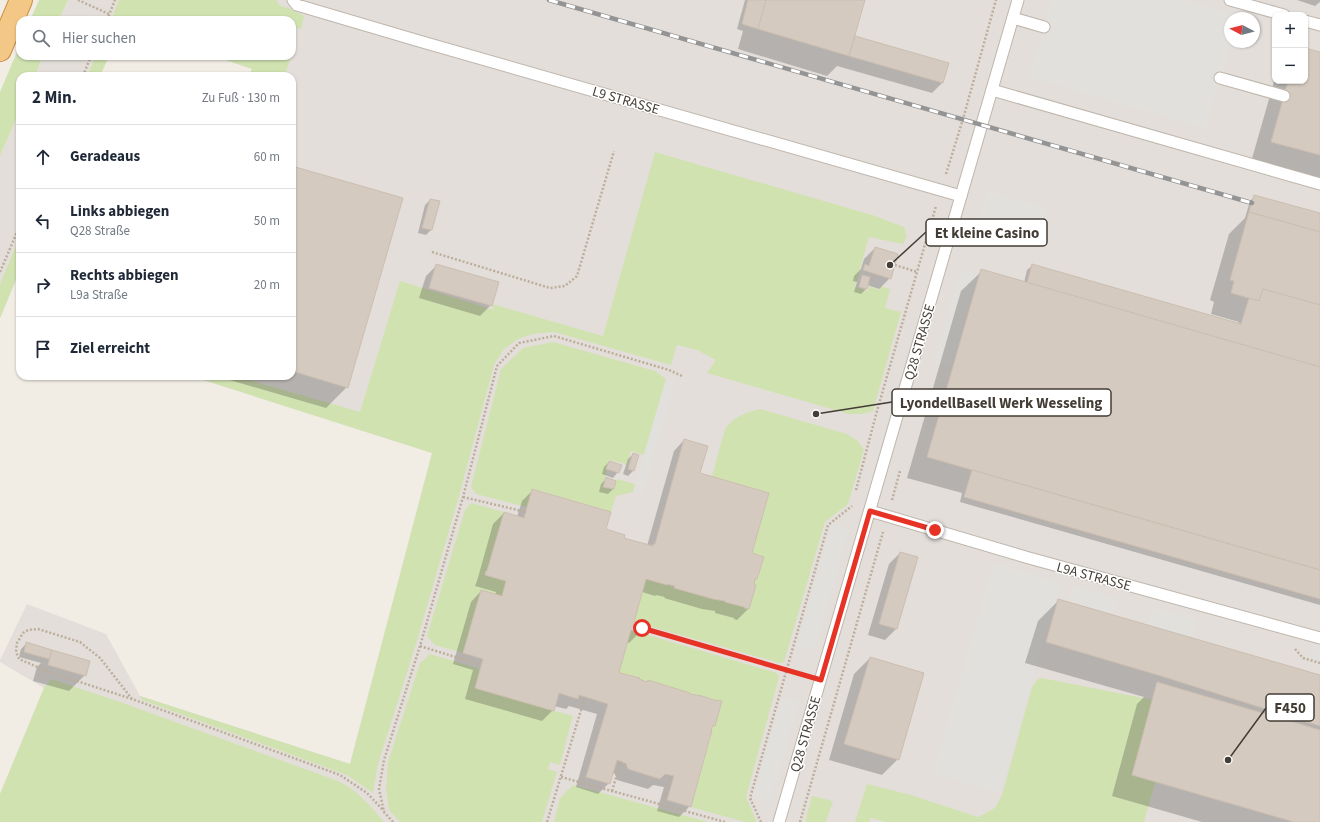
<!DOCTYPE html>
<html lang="de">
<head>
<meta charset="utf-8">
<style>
	body { margin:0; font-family:"Source Sans 3",sans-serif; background:#f2f2f3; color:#1f2937 }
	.controls { position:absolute; right:12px; top:12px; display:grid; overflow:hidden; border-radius:8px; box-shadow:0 1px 3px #0004 }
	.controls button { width:36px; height:36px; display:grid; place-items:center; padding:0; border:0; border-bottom:1px solid #e0e1e3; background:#fff; color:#1f2937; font:20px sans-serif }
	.compass { position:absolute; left:1224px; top:12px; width:36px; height:36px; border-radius:50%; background:#fff; box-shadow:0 1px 3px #0004; rotate:277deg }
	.stop { position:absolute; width:12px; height:12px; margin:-9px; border:3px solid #e73226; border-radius:50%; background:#fff }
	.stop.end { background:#e73226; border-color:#fff; box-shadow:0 1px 4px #0008 }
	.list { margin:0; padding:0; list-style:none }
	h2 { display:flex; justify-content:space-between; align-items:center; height:52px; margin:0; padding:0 16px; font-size:17px }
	h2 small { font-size:13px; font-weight:400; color:#747a83 }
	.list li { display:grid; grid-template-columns:26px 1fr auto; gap:12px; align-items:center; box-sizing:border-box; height:64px; padding:0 16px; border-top:1px solid #e0e1e3 }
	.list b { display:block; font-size:15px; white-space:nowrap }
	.list p { margin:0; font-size:13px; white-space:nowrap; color:#747a83 }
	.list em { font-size:13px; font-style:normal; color:#747a83 }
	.icon { flex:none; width:22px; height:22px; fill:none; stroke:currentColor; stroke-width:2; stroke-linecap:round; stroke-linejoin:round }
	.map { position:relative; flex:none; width:1320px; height:822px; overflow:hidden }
	.search { position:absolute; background:#fff; box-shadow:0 1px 3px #0004; left:16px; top:16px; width:280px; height:44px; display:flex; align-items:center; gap:10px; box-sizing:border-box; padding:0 14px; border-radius:12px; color:#747a83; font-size:15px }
	.panel { position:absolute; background:#fff; box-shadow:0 1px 3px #0004; left:16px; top:72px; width:280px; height:308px; border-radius:12px }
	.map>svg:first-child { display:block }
	.industrial { fill:#e3deda; fill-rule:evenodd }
	.green { fill:#d1e2b1 }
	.parking { fill:#e2e0dd }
	.shadow { fill:#0003 }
	.building { fill:#d5cabf; stroke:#ccbeb0 }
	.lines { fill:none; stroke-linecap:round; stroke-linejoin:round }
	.service-casing { stroke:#bfb6ac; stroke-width:13 }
	.trunk-casing { stroke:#cf8e41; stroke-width:24 }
	.path { stroke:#bcae9b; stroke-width:2.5; stroke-dasharray:2 2; stroke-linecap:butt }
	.service { stroke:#fff; stroke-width:11 }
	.trunk { stroke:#f3c785; stroke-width:22 }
	.rail-casing { stroke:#949494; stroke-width:4.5 }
	.rail { stroke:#fff; stroke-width:3; stroke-dasharray:9; stroke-linecap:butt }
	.route { stroke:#e73226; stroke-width:5 }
	.labels { text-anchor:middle; stroke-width:3; stroke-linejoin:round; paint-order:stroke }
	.street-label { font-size:14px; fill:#433d35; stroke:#fff }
	.leader { fill:none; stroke:#433d35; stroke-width:1.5 }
	.callout-dot { fill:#433d35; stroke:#fff; stroke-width:1.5 }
	.callout { fill:#fff; stroke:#433d35; stroke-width:1.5 }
	.callout-label { font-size:15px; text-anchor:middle; font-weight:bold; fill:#433d35 }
</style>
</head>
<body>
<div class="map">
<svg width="1320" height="822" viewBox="0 0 1320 822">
	<rect width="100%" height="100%" fill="#f1ede5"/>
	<g class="industrial">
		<path d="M 68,0 L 1320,0 L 1320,822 L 0,822 L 0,794 L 44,688 L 0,662 L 0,660 L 27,604 L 106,634 L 140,696 L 350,764 L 432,453 L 191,376 L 292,376 L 292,76 L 249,76 L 252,69 L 214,56 L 292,56 L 292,20 L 59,20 ZM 1275,15 L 1305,15 L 1305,81 L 1275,81 ZM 1230,18 L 1254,18 L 1254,42 L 1230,42 Z"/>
		<path d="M 43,56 L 109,56 L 100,76 L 35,76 Z"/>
		<path d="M 20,110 L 20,270 L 0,318 L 0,156 Z"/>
	</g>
	<g class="green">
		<path d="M 39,0 L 68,0 L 59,20 L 30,20 Z"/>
		<path d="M 119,0 L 276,0 L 280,6 L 289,8 L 304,16 L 301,29 L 292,27 L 292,20 L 111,20 Z"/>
		<path d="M 20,45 L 20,56 L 43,56 L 35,76 L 20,76 L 20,110 L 0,156 L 0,92 Z"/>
		<path d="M 96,56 L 109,56 L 100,76 L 87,76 Z"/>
		<path d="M 214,56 L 291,56 L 285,76 L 249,76 L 252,69 Z"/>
		<path d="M 655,152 L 872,215 L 904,227 L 907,236 L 903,244 L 869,237 L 855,287 L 867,291 L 869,286 L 879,290 L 880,286 L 890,289 L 885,308 L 901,312 L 873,411 L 863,414 L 849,414 L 707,373 L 716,360 L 697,350 L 677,345 L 671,365 L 554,332 L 533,334 L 518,339 L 504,349 L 494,365 L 459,496 L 416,644 L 378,764 L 373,793 L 347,775 L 142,700 L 140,696 L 350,764 L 432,453 L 191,376 L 235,376 L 360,412 L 400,281 L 494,310 L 492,304 L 603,336 Z"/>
		<path d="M 20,236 L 20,270 L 0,318 L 0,284 Z"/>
		<path d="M 553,342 L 655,371 L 666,379 L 644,455 L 631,451 L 627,465 L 623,464 L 623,463 L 608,460 L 604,487 L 614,489 L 617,479 L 635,484 L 633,492 L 616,496 L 611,512 L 533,489 L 527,507 L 476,494 L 471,487 L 501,369 L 523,348 Z"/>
		<path d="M 760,409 L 847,434 L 858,441 L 864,450 L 848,504 L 825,522 L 784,662 L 780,663 L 634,622 L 646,579 L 648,579 L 713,599 L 725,601 L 725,602 L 729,602 L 749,609 L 756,585 L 754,585 L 755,579 L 758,579 L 759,575 L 752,553 L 769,493 L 712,477 C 715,467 723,432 727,426 C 736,416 747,412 760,409 Z"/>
		<path d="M 471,503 L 504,512 L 487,571 L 486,571 L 485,575 L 506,581 L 502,596 L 481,590 L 463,653 L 435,645 L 427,636 L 465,510 Z"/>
		<path d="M 631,630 L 777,673 L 779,677 L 746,797 L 756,820 L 756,822 L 745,822 L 691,807 L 710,737 L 712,732 L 711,731 L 713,725 L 715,726 L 717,701 L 648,681 L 647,682 L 639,679 L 640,678 L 620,673 L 619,672 Z"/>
		<path d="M 430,654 L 480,669 L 475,688 L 573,716 L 560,765 L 550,762 L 548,769 L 557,772 L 542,822 L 400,822 L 389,810 L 386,789 L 388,762 L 420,663 Z"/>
		<path d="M 1042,678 L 1153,700 L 1132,775 L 1155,782 L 1144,822 L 886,822 L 871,818 L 869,822 L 855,822 L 867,784 L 911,795 L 978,817 L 995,808 L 1002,795 L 1032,687 L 1038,679 Z"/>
		<path d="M 51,679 L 123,703 L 338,781 C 358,790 370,806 384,822 L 0,822 L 0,794 L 44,688 Z"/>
		<path d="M 573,785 L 708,822 L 554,822 L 560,798 Z"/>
		<path d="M 812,796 L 833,801 L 826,822 L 805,822 Z"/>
	</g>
	<g class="parking">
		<path d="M 1052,0 L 1184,0 L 1239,16 L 1238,18 L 1230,18 L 1231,42 L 1205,128 L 1030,77 Z"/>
		<path d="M 987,191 L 1046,208 L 1036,242 L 977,226 Z"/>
		<path d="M 964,271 L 977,275 L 951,367 L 934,362 L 960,273 Z"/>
		<path d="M 666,379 L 675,382 L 642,494 L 633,492 Z"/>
		<path d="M 832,525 L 849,530 L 814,651 L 797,646 Z"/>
		<path d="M 994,563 L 1061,583 L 1000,792 L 933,773 Z"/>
		<path d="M 1073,585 L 1119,599 L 1114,614 L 1068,600 Z"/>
		<path d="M 1152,608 L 1196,620 L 1191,638 L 1147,625 Z"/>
		<path d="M 1313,643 L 1320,645 L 1320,661 L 1309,658 Z"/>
		<path d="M 782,697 L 799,702 L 770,802 L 753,797 Z"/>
	</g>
	<g class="shadow">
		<path d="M 745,0 L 864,0 L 853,36 L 948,64 L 942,83 L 932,93 L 837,66 L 827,76 L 738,49 L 743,31 L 737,29 Z"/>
		<path d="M 1297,0 L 1320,0 L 1320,2 L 1315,6 Z"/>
		<path d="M 1305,49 L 1320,53 L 1320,182 L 1251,162 L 1275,78 L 1275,81 L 1305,81 Z"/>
		<path d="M 292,167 L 347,387 L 326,408 L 216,376 L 292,376 Z"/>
		<path d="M 1255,196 L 1320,214 L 1320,605 L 960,502 L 962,493 L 907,478 L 961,291 L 982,271 L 1024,283 L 1027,270 L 1033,265 L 1238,324 L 1239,322 L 1211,314 L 1214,302 L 1210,300 L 1229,234 L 1245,218 L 1250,201 Z"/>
		<path d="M 430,200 L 431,230 L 426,235 L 418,233 L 425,205 Z"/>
		<path d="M 875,248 L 890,278 L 879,289 L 867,285 L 866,289 L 861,294 L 854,292 L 857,282 L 853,281 L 854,276 L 861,269 L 864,259 Z"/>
		<path d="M 437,265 L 491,305 L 480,316 L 419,298 L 426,276 Z"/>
		<path d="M 684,440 L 699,474 L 707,476 L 708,475 L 708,476 L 751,554 L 757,578 L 754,581 L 753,585 L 754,586 L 748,609 L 737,620 L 734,619 L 734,618 L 715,613 L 715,611 L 702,609 L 664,598 L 665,597 L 656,595 L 655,596 L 642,592 L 633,623 L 640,632 L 629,643 L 627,642 L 618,672 L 714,725 L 711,728 L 690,806 L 679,817 L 657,811 L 664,787 L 653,785 L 648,789 L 617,780 L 615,774 L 612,773 L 609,783 L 598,794 L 576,787 L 597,714 L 569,706 L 566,709 L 554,706 L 553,710 L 542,721 L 465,699 L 473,670 L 453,664 L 471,602 L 481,591 L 495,595 L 496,592 L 475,586 L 477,581 L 493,524 L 504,513 L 517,517 L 522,501 L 533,490 L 623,539 L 647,546 L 674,451 Z"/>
		<path d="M 633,454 L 638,455 L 633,471 L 628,476 L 623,474 L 628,459 Z"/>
		<path d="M 609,462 L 618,472 L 613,478 L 602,474 L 604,467 Z"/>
		<path d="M 606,479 L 615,481 L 613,489 L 608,494 L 599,492 L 601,484 Z"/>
		<path d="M 900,553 L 916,558 L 896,629 L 885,640 L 868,635 L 889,564 Z"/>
		<path d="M 1058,601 L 1320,676 L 1320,822 L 1202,822 L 1112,796 L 1137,704 L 1144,697 L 1025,663 L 1038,621 Z"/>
		<path d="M 27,643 L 89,662 L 85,675 L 69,691 L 33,681 L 37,667 L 41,663 L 19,657 L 21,649 Z"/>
		<path d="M 870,658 L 898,759 L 882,775 L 829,760 L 854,674 Z"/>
	</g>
	<g class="building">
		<path d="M 748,0 L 766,0 L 758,29 L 742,24 Z"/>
		<path d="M 766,0 L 865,0 L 849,56 L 758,29 Z"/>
		<path d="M 855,36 L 949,63 L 943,83 L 849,56 Z"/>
		<path d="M 1305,48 L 1320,52 L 1320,155 L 1271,142 L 1288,81 L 1305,81 Z"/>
		<path d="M 292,166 L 403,198 L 348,388 L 292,371 Z"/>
		<path d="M 1254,195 L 1320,213 L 1320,232 L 1249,212 Z"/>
		<path d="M 430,199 L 440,201 L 432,230 L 422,228 Z"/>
		<path d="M 1249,212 L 1320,232 L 1320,305 L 1263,289 L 1259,301 L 1231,293 L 1234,281 L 1230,280 Z"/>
		<path d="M 875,247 L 898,254 L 891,279 L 863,270 L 865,264 L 869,266 Z"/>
		<path d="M 436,264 L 499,282 L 492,306 L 429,288 Z"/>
		<path d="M 1032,264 L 1241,324 L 1249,298 L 1259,301 L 1263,289 L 1320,305 L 1320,367 L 1027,283 Z"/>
		<path d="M 981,269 L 1320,367 L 1320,570 L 927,457 Z"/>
		<path d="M 862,275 L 870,277 L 867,289 L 859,287 Z"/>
		<path d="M 684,439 L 708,446 L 700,473 L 769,493 L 752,553 L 764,557 L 757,579 L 755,579 L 754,585 L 756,585 L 749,609 L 744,608 L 744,607 L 725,602 L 725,601 L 713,599 L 674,588 L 675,586 L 667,584 L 667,585 L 646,579 L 634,622 L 643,625 L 640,632 L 631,630 L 619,672 L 620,673 L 640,678 L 639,679 L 647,682 L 648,680 L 690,693 L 690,694 L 702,696 L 717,701 L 717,700 L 722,701 L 715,726 L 713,725 L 711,731 L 712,732 L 710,737 L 691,807 L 667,800 L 674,776 L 665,774 L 660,779 L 628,769 L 626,763 L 623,763 L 623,762 L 617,760 L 610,784 L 586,777 L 608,704 L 579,695 L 578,699 L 559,693 L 554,711 L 478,689 L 475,688 L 483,659 L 463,653 L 481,590 L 502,596 L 506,581 L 485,575 L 486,571 L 487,571 L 504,512 L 524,518 L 532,489 L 535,490 L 611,512 L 606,529 L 625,535 L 624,538 L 653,546 L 653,544 L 655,544 Z"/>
		<path d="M 633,453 L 639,455 L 634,471 L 628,469 Z"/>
		<path d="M 609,461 L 622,465 L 619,473 L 606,469 Z"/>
		<path d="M 972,470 L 1320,570 L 1320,599 L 964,497 Z"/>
		<path d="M 606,477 L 616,481 L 614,489 L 603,487 Z"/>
		<path d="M 900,552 L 918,557 L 897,629 L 879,624 Z"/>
		<path d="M 1058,599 L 1320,675 L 1320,726 L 1161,676 L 1046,642 Z"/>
		<path d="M 26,642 L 52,650 L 49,659 L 24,652 Z"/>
		<path d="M 52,650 L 90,661 L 86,676 L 48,665 Z"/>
		<path d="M 870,657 L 924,673 L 899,760 L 844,744 Z"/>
		<path d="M 1157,682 L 1320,730 L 1320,822 L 1294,822 L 1132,775 Z"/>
	</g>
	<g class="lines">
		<defs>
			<g id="service">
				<path d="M 293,0 L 297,5 L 419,41 L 961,196"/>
				<path d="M 1230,0 L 1284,15"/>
				<path d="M 1013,18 L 1044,27"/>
				<path d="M 1305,21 L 1320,25"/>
				<path d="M 1220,78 L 1284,96"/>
				<path d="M 992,90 L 1320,184"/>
				<path d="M 870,511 L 1029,558 L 1320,638"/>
				<path d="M 779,822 L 1018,0"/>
			</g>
			<path id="trunk" d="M 0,50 L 21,0"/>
		</defs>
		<use href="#service" class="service-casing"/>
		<use href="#trunk" class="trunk-casing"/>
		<g class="path">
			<path d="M 78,0 L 109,14"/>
			<path d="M 107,20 L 115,0"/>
			<path d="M 83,76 L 91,56"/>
			<path d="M 946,174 L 963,119 L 996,0"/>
			<path d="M 432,252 L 550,288 L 565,286 L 577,276 L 614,151"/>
			<path d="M 895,265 L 917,272"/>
			<path d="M 0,272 L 20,225"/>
			<path d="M 856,490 L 877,411 L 936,206"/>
			<path d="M 463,497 L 526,512"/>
			<path d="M 892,500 L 900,471"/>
			<path d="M 642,628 L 805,675"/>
			<path d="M 420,646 L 481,665"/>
			<path d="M 1295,649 L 1303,658 L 1320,663"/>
			<path d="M 132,699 L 49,672 L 19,659 L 16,652 L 17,643 L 23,633 L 28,630 L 38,629 L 80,642 L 100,658 L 132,699 L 340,775 L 367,793 L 384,811"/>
			<path d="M 561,777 L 725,822"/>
			<path d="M 612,791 L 621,761"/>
			<path d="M 662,805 L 670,775"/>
			<path d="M 393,822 L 384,812 L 379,789 L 384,760 L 420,646 L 463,497 L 497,366 L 519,343 L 554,336 L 669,370 L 682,376"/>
			<path d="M 547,822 L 585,697"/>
			<path d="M 761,822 L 750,798 L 828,525 L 852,506"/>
			<path d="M 800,822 L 883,532"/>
		</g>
		<use href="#service" class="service"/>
		<use href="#trunk" class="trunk"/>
		<defs>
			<path id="rail" d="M 549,0 L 1252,203"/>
		</defs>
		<use href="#rail" class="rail-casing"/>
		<use href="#rail" class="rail"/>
	</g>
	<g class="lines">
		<path class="route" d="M 642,628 L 821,680 L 870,511 L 935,530"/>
	</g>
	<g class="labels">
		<g class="street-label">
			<text transform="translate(626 100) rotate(16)" y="5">L9 STRASSE</text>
			<text transform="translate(919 342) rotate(-74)" y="5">Q28 STRASSE</text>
			<text transform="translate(1094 576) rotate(15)" y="5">L9A STRASSE</text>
			<text transform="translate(805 734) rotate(-74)" y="5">Q28 STRASSE</text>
		</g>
	</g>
	<path class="leader" d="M890 265L926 232M816 414L892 402M1228 760L1266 708"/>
	<g class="callout-dot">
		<circle cx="890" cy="265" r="4"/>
		<circle cx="816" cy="414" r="4"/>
		<circle cx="1228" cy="760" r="4"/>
	</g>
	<g class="callout">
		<rect x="926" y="219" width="121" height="27" rx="4"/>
		<rect x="892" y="389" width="219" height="27" rx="4"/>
		<rect x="1266" y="694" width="48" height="27" rx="4"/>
	</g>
	<g class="callout-label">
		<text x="987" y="238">Et kleine Casino</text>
		<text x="1001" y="408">LyondellBasell Werk Wesseling</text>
		<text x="1290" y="713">F450</text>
	</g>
</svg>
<div class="controls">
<button>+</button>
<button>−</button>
</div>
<svg class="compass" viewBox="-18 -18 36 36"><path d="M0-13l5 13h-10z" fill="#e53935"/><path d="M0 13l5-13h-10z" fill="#747a83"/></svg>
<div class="stop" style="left:642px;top:628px"></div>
<div class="stop end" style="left:935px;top:530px"></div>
<div class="search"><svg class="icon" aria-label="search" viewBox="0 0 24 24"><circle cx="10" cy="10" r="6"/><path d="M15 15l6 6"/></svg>Hier suchen</div>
<section class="panel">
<h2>2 Min.<small>Zu Fuß · 130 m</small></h2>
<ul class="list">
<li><svg class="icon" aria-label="ahead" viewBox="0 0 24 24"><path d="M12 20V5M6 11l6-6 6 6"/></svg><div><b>Geradeaus</b></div><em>60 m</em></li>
<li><svg class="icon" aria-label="left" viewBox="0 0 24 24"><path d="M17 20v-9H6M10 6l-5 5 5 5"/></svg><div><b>Links abbiegen</b><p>Q28 Straße</p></div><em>50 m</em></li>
<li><svg class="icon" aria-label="right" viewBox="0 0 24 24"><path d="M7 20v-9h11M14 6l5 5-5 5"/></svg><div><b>Rechts abbiegen</b><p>L9a Straße</p></div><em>20 m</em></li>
<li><svg class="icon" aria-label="arrive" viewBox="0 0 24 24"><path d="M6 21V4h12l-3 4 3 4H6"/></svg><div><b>Ziel erreicht</b></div></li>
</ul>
</section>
</div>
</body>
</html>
